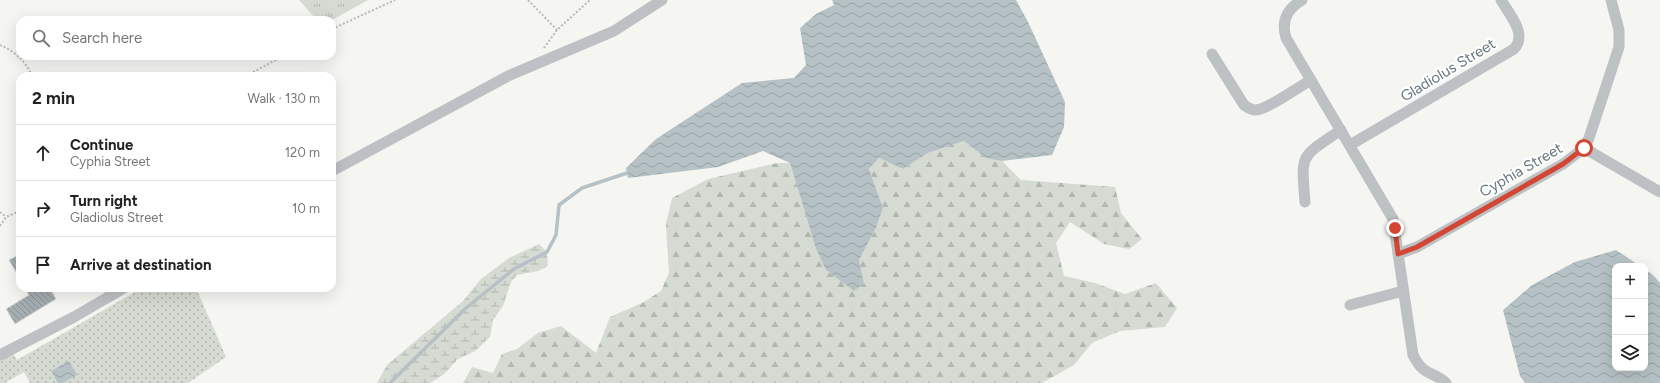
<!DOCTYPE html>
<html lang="en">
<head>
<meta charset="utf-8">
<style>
	body { margin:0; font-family:Figtree,sans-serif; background:#f2f2f2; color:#222 }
	.controls { position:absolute; right:12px; bottom:12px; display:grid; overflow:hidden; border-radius:8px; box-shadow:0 4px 16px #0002 }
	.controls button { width:36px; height:36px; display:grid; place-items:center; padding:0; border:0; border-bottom:1px solid #e0e0e0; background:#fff; color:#222; font:20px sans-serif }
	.stop { position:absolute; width:12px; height:12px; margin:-9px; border:3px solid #d34634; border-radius:50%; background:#fff }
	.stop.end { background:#d34634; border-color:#fff; box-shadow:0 1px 4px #0008 }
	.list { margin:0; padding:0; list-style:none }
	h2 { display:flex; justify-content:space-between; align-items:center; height:52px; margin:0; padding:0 16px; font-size:17px }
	h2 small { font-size:13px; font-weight:400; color:#767676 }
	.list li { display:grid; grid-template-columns:26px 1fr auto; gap:12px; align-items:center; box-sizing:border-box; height:56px; padding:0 16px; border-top:1px solid #e0e0e0 }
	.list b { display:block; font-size:15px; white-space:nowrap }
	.list p { margin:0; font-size:13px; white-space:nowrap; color:#767676 }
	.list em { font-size:13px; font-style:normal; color:#767676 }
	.icon { flex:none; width:22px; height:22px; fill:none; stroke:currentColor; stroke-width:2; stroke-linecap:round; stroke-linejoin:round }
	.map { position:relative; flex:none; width:1660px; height:383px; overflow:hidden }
	.search { position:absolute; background:#fff; box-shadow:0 4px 16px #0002; left:16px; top:16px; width:320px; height:44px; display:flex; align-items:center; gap:10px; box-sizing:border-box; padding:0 14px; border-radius:12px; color:#767676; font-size:15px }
	.panel { position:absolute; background:#fff; box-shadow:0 4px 16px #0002; left:16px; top:72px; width:320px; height:220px; border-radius:12px }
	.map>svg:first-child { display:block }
	.grass { fill:url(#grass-tufts) }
	.forest { fill:url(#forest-firs) }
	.wetland { fill:url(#wetland-marsh) }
	.garden { fill:url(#garden-dots) }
	.water { fill:url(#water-waves) }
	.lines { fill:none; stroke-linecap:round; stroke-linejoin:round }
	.stream { stroke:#b5c1c4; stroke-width:3.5 }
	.building { fill:url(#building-back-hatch); stroke:#d7d6d5 }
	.path { stroke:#b7babc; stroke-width:2; stroke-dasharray:2 2; stroke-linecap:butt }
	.minor { stroke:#bdc1c4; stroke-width:11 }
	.route { stroke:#d34634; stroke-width:5 }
	.labels { text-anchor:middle; stroke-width:4; stroke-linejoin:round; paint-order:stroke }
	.street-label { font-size:15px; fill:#677880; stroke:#fff }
</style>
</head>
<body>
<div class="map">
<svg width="1660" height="383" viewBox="0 0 1660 383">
	<defs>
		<pattern id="grass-tufts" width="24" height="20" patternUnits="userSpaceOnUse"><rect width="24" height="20" fill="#d5dad2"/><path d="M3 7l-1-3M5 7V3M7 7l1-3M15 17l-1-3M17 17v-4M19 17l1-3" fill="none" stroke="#b1b6b0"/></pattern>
		<pattern id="forest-firs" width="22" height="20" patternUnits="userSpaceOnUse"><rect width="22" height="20" fill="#d5dad2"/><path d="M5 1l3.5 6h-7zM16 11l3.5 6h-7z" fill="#b1b6b0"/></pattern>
		<pattern id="wetland-marsh" width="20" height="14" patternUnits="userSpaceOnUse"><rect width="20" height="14" fill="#d5dad2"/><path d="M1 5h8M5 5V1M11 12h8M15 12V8" fill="none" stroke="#b1b6b0"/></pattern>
		<pattern id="garden-dots" width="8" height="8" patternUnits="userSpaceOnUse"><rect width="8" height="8" fill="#d5dad2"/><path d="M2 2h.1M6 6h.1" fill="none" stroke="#b1b6b0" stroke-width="1.8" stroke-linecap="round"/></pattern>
		<pattern id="water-waves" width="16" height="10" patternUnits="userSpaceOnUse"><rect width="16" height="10" fill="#b5c1c4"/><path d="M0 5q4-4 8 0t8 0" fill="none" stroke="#97a2a4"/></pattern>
		<pattern id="building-back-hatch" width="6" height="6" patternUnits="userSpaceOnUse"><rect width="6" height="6" fill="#a5adb1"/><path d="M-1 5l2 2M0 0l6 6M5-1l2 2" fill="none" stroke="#8a9295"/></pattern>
	</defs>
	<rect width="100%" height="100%" fill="#f5f5f2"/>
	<path class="grass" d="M 299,0 L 368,0 L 332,20 L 317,20 Z"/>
	<path class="forest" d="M 964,141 L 986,158 L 1002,161 L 1021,180 L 1115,187 L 1121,213 L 1142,239 L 1129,249 L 1104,244 L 1070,222 L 1056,243 L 1064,276 L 1095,283 L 1125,294 L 1156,283 L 1177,308 L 1165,327 L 1120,331 L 1092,343 L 1074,365 L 1042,383 L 463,383 L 472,367 L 493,373 L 502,354 L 517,349 L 538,333 L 561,326 L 596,353 L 610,317 L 642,303 L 661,291 L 669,273 L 666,224 L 672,198 L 708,179 L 777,163 L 790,163 L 816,249 L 826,270 L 854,290 L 864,283 L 859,260 L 876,228 L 883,208 L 869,169 L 879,158 L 903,169 L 928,153 Z"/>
	<path class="wetland" d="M 539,244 L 547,252 L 548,266 L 538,271 L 517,275 L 511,282 L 503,306 L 493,320 L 490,337 L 475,351 L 458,359 L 443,375 L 430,383 L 377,383 L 387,365 L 463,301 L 481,279 L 509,258 Z"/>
	<path class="garden" d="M 142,288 L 196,288 L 226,357 L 188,383 L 30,383 L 24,372 L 5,383 L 0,383 L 0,360 L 13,353 L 17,360 Z"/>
	<g class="water">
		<path d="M 832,0 L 1016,0 L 1028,22 L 1065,102 L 1064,127 L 1052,155 L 1002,161 L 986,158 L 964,141 L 928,153 L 903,169 L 879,158 L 869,169 L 883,208 L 876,228 L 859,260 L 864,283 L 854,291 L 826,270 L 816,249 L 790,163 L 763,151 L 718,167 L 628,178 L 626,168 L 656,139 L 742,83 L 794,78 L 806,65 L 800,28 L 816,14 L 834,5 Z"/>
		<path d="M 1616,250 L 1640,266 L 1615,266 L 1615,368 L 1645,368 L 1645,269 L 1654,276 L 1660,283 L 1660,383 L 1525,383 L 1520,376 L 1503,310 L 1532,285 L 1575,262 Z"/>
		<path d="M 69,361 L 77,375 L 63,383 L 58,383 L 51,371 Z"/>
	</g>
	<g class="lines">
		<path class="stream" d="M 390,383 L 466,308 L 514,269 L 547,252 L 556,235 L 559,205 L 582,188 L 627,173"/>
	</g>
	<g class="building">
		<path d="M 20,254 L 20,279 L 9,260 Z"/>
		<path d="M 25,288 L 50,288 L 56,299 L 15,324 L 6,309 L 29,295 Z"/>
	</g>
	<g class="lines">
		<g class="path">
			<path d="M 528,0 L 557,30"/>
			<path d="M 332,29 L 395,0"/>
			<path d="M 0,45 C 14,51 26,61 32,76"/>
			<path d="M 544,48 L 557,30 L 590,0"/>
			<path d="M 246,76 L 283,56"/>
			<path d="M 0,212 L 6,217"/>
			<path d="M 0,226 L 6,217 L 20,211"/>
		</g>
		<g class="minor">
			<path d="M 1302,0 C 1287,9 1281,21 1286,38 L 1393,219 L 1413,355 C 1425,378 1432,370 1446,383"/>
			<path d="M 1212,54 L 1244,105 C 1248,108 1251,110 1256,110 C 1268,109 1299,87 1311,80"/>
			<path d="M 1350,145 L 1514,49 C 1528,34 1509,14 1501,0"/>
			<path d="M 1584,148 L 1660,192"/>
			<path d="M 332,171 L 508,76 L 614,31 L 662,0"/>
			<path d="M 1305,202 C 1301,152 1300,158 1341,130"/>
			<path d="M 1398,254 L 1417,247 L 1563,164 L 1584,148 L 1589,138 L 1619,47 L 1619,30 L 1611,0"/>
			<path d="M 1350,305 L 1403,291"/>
			<path d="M 0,355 L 74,317 L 124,288"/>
		</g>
	</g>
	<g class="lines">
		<path class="route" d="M 1395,228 L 1398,254 L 1417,247 L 1563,164 L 1584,148"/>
	</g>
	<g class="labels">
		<g class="street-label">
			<text transform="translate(1448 70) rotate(-31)" y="5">Gladiolus Street</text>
			<text transform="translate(1521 170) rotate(-30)" y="5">Cyphia Street</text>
		</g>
	</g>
</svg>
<div class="controls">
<button>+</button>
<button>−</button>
<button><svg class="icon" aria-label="layers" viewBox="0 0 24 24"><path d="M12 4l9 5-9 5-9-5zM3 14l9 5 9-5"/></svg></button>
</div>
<div class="stop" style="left:1584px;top:148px"></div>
<div class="stop end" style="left:1395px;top:228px"></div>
<div class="search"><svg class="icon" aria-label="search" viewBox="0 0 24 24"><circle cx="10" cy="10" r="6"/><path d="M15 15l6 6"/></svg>Search here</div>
<section class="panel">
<h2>2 min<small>Walk · 130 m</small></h2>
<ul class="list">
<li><svg class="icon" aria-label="ahead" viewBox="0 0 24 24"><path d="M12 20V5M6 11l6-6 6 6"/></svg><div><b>Continue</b><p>Cyphia Street</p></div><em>120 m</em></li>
<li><svg class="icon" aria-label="right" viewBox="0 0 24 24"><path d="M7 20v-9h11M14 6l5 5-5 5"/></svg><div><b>Turn right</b><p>Gladiolus Street</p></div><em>10 m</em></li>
<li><svg class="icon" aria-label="arrive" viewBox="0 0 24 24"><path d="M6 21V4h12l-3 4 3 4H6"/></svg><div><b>Arrive at destination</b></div></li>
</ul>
</section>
</div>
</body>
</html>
